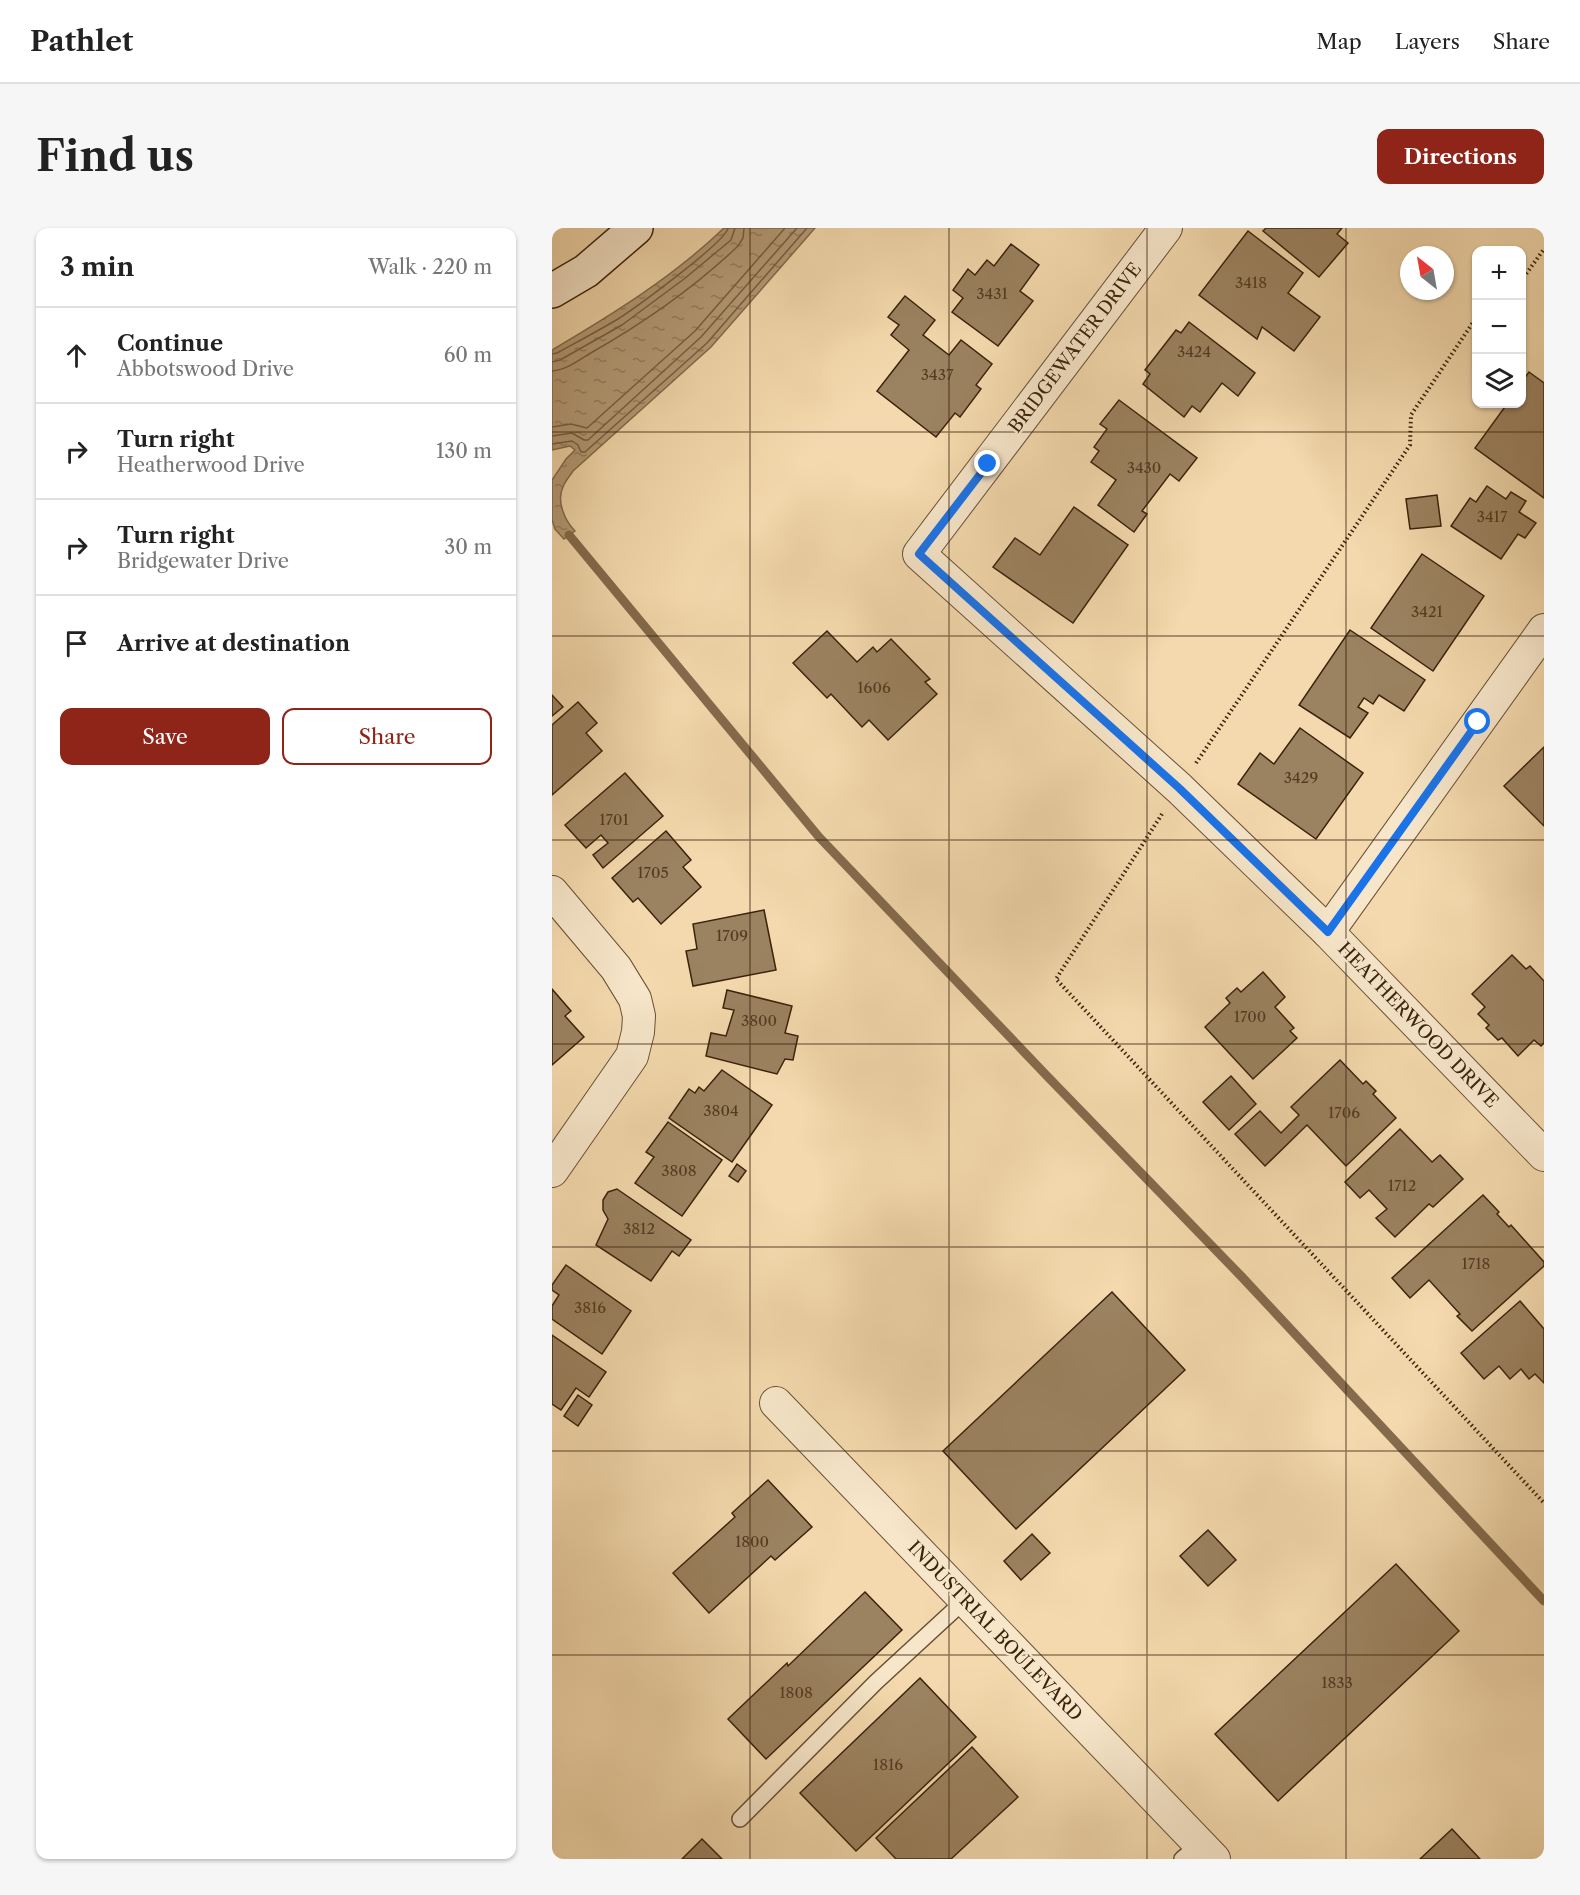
<!DOCTYPE html>
<html lang="en">
<head>
<meta charset="utf-8">
<style>
	body { margin:0; font-family:"Libre Caslon Text",serif; background:#f6f6f6; color:#222 }
	.controls { position:absolute; right:18px; top:18px; display:grid; overflow:hidden; border-radius:12px; box-shadow:0 2px 4px #0004 }
	.controls button { width:54px; height:54px; display:grid; place-items:center; padding:0; border:0; border-bottom:2px solid #e0e0e0; background:#fff; color:#222; font:30px sans-serif }
	.compass { position:absolute; left:848px; top:18px; width:54px; height:54px; border-radius:50%; background:#fff; box-shadow:0 2px 4px #0004; rotate:329deg }
	.stop { position:absolute; width:18px; height:18px; margin:-14px; border:4px solid #1a73e8; border-radius:50%; background:#fff }
	.stop.end { background:#1a73e8; border-color:#fff; box-shadow:0 2px 6px #0008 }
	.list { margin:0; padding:0; list-style:none }
	h2 { display:flex; justify-content:space-between; align-items:center; height:78px; margin:0; padding:0 24px; font-size:26px }
	h2 small { font-size:20px; font-weight:400; color:#767676 }
	.list li { display:grid; grid-template-columns:39px 1fr auto; gap:18px; align-items:center; box-sizing:border-box; height:96px; padding:0 24px; border-top:2px solid #e0e0e0 }
	.list b { display:block; font-size:22px; white-space:nowrap }
	.list p { margin:0; font-size:20px; white-space:nowrap; color:#767676 }
	.list em { font-size:20px; font-style:normal; color:#767676 }
	.actions { display:flex; gap:12px; padding:18px 24px }
	.actions a { flex:1; padding:14px 0; border:2px solid #8f2418; border-radius:12px; text-align:center; font-size:21px; color:#8f2418 }
	.actions .main { background:#8f2418; color:#fff }
	.icon { flex:none; width:33px; height:33px; fill:none; stroke:currentColor; stroke-width:2; stroke-linecap:round; stroke-linejoin:round }
	.map { position:relative; flex:none; width:992px; height:1631px; overflow:hidden; border-radius:12px }
	header { display:flex; align-items:center; gap:36px; box-sizing:border-box; height:84px; padding:0 30px; background:#fff; border-bottom:2px solid #e0e0e0 }
	header strong { font-size:28px }
	nav { display:flex; gap:33px; margin-inline-start:auto; font-size:21px }
	.intro { display:flex; align-items:center; justify-content:space-between; box-sizing:border-box; height:144px; padding:0 36px }
	h1 { margin:0; font-size:42px }
	.button { padding:15px 27px; border-radius:12px; background:#8f2418; color:#fff; font-size:21px; font-weight:700 }
	main { display:flex; gap:36px; padding:0 36px }
	aside { flex:1; background:#fff; border-radius:12px; box-shadow:0 2px 4px #0004 }
	.map>svg:first-child { display:block }
	.water { fill:url(#water-ripples); stroke:#846b4c; stroke-width:1.5 }
	.lines { fill:none; stroke-linecap:round; stroke-linejoin:round }
	.shore { stroke:#785f41; stroke-width:1.5 }
	.stream { stroke:#846b4c; stroke-width:9 }
	.building { fill:#9b8260; stroke:#3b230c; stroke-width:1.5 }
	.service-casing { stroke:#695034; stroke-width:18 }
	.minor-casing { stroke:#695034; stroke-width:34 }
	.secondary-casing { stroke:#3b230c; stroke-width:36 }
	.path { stroke:#3b230c; stroke-width:4; stroke-dasharray:1.5 3; stroke-linecap:butt }
	.service { stroke:#f7e6ca; stroke-width:15 }
	.minor { stroke:#f7e6ca; stroke-width:32 }
	.secondary { stroke:#f7e6ca; stroke-width:33 }
	.route { stroke:#1a73e8; stroke-width:8 }
	.grid { fill:none; stroke:#3b230c; stroke-width:1.5; stroke-opacity:0.55 }
	.labels { text-anchor:middle; stroke-width:4.5; stroke-linejoin:round; paint-order:stroke }
	.number-label { font-size:15px; fill:#533b21 }
	.street-label { font-size:18px; fill:#3b230c; stroke:#f7e6ca }
</style>
</head>
<body>
<header>
<strong>Pathlet</strong>
<nav><a>Map</a><a>Layers</a><a>Share</a></nav>
</header>
<div class="intro"><h1>Find us</h1><a class="button">Directions</a></div>
<main>
<aside>
<h2>3 min<small>Walk · 220 m</small></h2>
<ul class="list">
<li><svg class="icon" aria-label="ahead" viewBox="0 0 24 24"><path d="M12 20V5M6 11l6-6 6 6"/></svg><div><b>Continue</b><p>Abbotswood Drive</p></div><em>60 m</em></li>
<li><svg class="icon" aria-label="right" viewBox="0 0 24 24"><path d="M7 20v-9h11M14 6l5 5-5 5"/></svg><div><b>Turn right</b><p>Heatherwood Drive</p></div><em>130 m</em></li>
<li><svg class="icon" aria-label="right" viewBox="0 0 24 24"><path d="M7 20v-9h11M14 6l5 5-5 5"/></svg><div><b>Turn right</b><p>Bridgewater Drive</p></div><em>30 m</em></li>
<li><svg class="icon" aria-label="arrive" viewBox="0 0 24 24"><path d="M6 21V4h12l-3 4 3 4H6"/></svg><div><b>Arrive at destination</b></div></li>
</ul>
<div class="actions"><a class="main">Save</a><a>Share</a></div>
</aside>
<div class="map">
<svg width="992" height="1631" viewBox="0 0 992 1631">
	<defs>
		<pattern id="water-ripples" width="26" height="14" patternUnits="userSpaceOnUse" patternTransform="scale(1.5)"><rect width="26" height="14" fill="#b49b76"/><path d="M2 4q2-2 4 0t4 0M15 11q2-2 4 0t4 0" fill="none" stroke="#947e5f"/></pattern>
	</defs>
	<rect width="100%" height="100%" fill="#f3d9ad"/>
	<filter id="stains"><feTurbulence type="fractalNoise" baseFrequency=".00333" numOctaves="4"/><feColorMatrix values="0 0 0 0 .2 0 0 0 0 .09 0 0 0 0 .02 0 0 0 .5 -.17"/></filter>
	<radialGradient id="worn" r=".72"><stop offset=".6" stop-color="#630" stop-opacity="0"/><stop offset="1" stop-color="#630" stop-opacity=".3"/></radialGradient>
	<path class="water" d="M 172,0 L 263,0 L 159,119 L 21,243 C 18,248 13,253 11,259 C 4,273 13,293 23,303 L 12,311 L 3,301 L 0,292 L 0,252 L 14,231 L 23,222 L 18,218 L 0,222 L 0,122 C 61,86 121,49 172,0 Z"/>
	<g class="lines">
		<g class="shore">
			<path d="M 0,126 L 5,125 C 25,114 46,103 66,91 C 83,80 174,14 176,0"/>
			<path d="M 0,134 L 8,132 L 70,97 L 132,51 L 179,12 L 183,0"/>
			<path d="M 0,143 C 14,142 26,133 37,126 C 90,96 142,60 186,18 L 191,10 L 192,0"/>
			<path d="M 0,199 L 19,196 L 35,200 L 143,103 L 233,0"/>
			<path d="M 0,208 L 20,205 L 32,212 L 36,212 L 149,109 L 245,0"/>
			<path d="M 0,216 L 20,213 L 26,217 L 29,224 L 33,224 L 155,115 L 255,0"/>
		</g>
		<path class="stream" d="M 17,307 L 267,609 L 495,848 L 689,1048 L 992,1373"/>
	</g>
	<g class="building">
		<path d="M 714,0 L 790,0 L 785,6 L 796,15 L 767,49 L 711,3 Z"/>
		<path d="M 696,3 L 751,45 L 736,65 L 768,89 L 742,123 L 710,99 L 705,111 L 647,67 Z"/>
		<path d="M 459,16 L 487,37 L 468,63 L 481,73 L 446,118 L 400,84 L 411,70 L 401,62 L 416,41 L 423,47 L 435,32 L 442,38 Z"/>
		<path d="M 353,68 L 383,92 L 371,107 L 397,127 L 409,112 L 440,136 L 424,157 L 429,161 L 408,189 L 403,185 L 384,209 L 325,163 L 357,122 L 339,107 L 347,97 L 336,89 Z"/>
		<path d="M 637,94 L 703,145 L 686,168 L 670,155 L 648,184 L 640,178 L 632,189 L 591,156 L 598,146 L 593,142 L 624,102 L 629,105 Z"/>
		<path d="M 977,144 L 992,155 L 992,270 L 923,220 L 955,176 L 969,176 L 969,155 Z"/>
		<path d="M 567,172 L 645,230 L 627,253 L 618,246 L 590,283 L 595,286 L 582,304 L 546,277 L 564,252 L 539,234 L 547,223 L 542,219 L 555,201 L 548,196 Z"/>
		<path d="M 935,258 L 954,271 L 959,264 L 974,273 L 967,284 L 984,295 L 973,310 L 966,306 L 949,331 L 899,298 L 918,270 L 924,274 Z"/>
		<path d="M 885,267 L 889,298 L 858,301 L 854,271 Z"/>
		<path d="M 522,279 L 576,317 L 521,395 L 441,339 L 463,310 L 488,327 Z"/>
		<path d="M 870,326 L 932,368 L 881,443 L 819,400 Z"/>
		<path d="M 798,402 L 873,452 L 852,483 L 827,467 L 821,476 L 812,470 L 806,479 L 816,485 L 798,510 L 747,477 Z"/>
		<path d="M 275,403 L 305,434 L 321,419 L 325,424 L 339,411 L 378,451 L 373,454 L 385,466 L 336,512 L 317,492 L 310,499 L 279,466 L 275,470 L 241,435 Z"/>
		<path d="M 0,467 L 11,479 L 0,488 Z"/>
		<path d="M 26,474 L 45,495 L 34,505 L 50,523 L 0,567 L 0,497 Z"/>
		<path d="M 748,500 L 811,545 L 764,611 L 686,556 L 708,525 L 722,536 Z"/>
		<path d="M 992,519 L 992,598 L 952,558 Z"/>
		<path d="M 73,545 L 111,588 L 51,640 L 41,627 L 56,615 L 49,607 L 34,620 L 13,597 Z"/>
		<path d="M 114,603 L 139,632 L 131,639 L 149,659 L 109,696 L 86,670 L 81,674 L 60,650 Z"/>
		<path d="M 212,682 L 224,742 L 141,758 L 134,723 L 145,721 L 141,696 Z"/>
		<path d="M 960,727 L 974,741 L 978,738 L 992,753 L 992,815 L 989,818 L 982,812 L 966,828 L 950,810 L 946,812 L 934,800 L 937,797 L 926,786 L 933,779 L 920,766 Z"/>
		<path d="M 711,744 L 733,769 L 723,779 L 742,800 L 738,803 L 745,810 L 701,851 L 653,799 L 678,775 L 674,770 L 685,760 L 689,764 Z"/>
		<path d="M 0,761 L 19,783 L 13,788 L 32,809 L 0,837 Z"/>
		<path d="M 175,762 L 240,778 L 233,805 L 246,808 L 241,832 L 233,831 L 225,846 L 154,828 L 159,805 L 174,808 L 182,782 L 171,780 Z"/>
		<path d="M 788,832 L 811,856 L 814,853 L 824,863 L 821,866 L 844,890 L 794,938 L 755,897 L 713,938 L 683,906 L 708,883 L 729,905 L 747,887 L 739,879 Z"/>
		<path d="M 170,842 L 220,877 L 180,934 L 117,890 L 137,861 L 143,865 L 147,859 L 152,863 Z"/>
		<path d="M 679,848 L 704,876 L 677,902 L 651,874 Z"/>
		<path d="M 116,894 L 170,932 L 130,988 L 83,955 L 102,929 L 94,924 Z"/>
		<path d="M 848,901 L 880,934 L 888,927 L 911,951 L 881,979 L 877,976 L 843,1009 L 824,990 L 835,981 L 817,962 L 808,970 L 793,954 Z"/>
		<path d="M 185,936 L 194,943 L 186,954 L 177,948 Z"/>
		<path d="M 65,961 L 139,1012 L 127,1028 L 120,1023 L 99,1053 L 44,1017 L 56,991 L 51,982 L 51,972 L 56,964 Z"/>
		<path d="M 931,967 L 947,984 L 945,986 L 957,999 L 959,997 L 992,1034 L 992,1038 L 920,1103 L 905,1088 L 908,1086 L 877,1052 L 858,1070 L 840,1050 Z"/>
		<path d="M 14,1037 L 79,1083 L 50,1126 L 0,1091 L 0,1078 L 7,1067 L 0,1062 L 0,1057 Z"/>
		<path d="M 560,1064 L 633,1142 L 464,1301 L 391,1223 Z"/>
		<path d="M 968,1073 L 992,1101 L 992,1155 L 983,1146 L 977,1151 L 969,1141 L 958,1151 L 947,1138 L 932,1151 L 909,1125 Z"/>
		<path d="M 0,1107 L 54,1144 L 37,1169 L 24,1160 L 9,1182 L 0,1176 Z"/>
		<path d="M 26,1167 L 40,1177 L 26,1198 L 12,1188 Z"/>
		<path d="M 216,1252 L 260,1299 L 223,1332 L 219,1328 L 157,1385 L 121,1345 L 183,1289 L 180,1285 Z"/>
		<path d="M 656,1302 L 684,1332 L 656,1358 L 628,1328 Z"/>
		<path d="M 480,1306 L 498,1325 L 469,1352 L 452,1333 Z"/>
		<path d="M 844,1336 L 907,1403 L 726,1573 L 663,1506 Z"/>
		<path d="M 313,1364 L 350,1402 L 214,1531 L 176,1491 L 235,1435 L 236,1438 Z"/>
		<path d="M 368,1450 L 424,1509 L 304,1623 L 248,1565 Z"/>
		<path d="M 420,1519 L 466,1569 L 399,1631 L 344,1631 L 324,1610 Z"/>
		<path d="M 900,1601 L 928,1631 L 868,1631 Z"/>
		<path d="M 150,1611 L 170,1631 L 130,1631 Z"/>
	</g>
	<g class="lines">
		<defs>
			<g id="service">
				<path d="M 188,1591 L 324,1454 L 413,1372"/>
				<path d="M 630,1631 L 648,1616"/>
			</g>
			<g id="minor">
				<path d="M 614,0 L 367,326 L 627,560 L 776,704 L 992,927"/>
				<path d="M 0,664 L 64,740 L 83,771 L 87,788 L 86,804 L 80,828 L 0,943"/>
				<path d="M 776,704 L 992,402"/>
				<path d="M 224,1175 L 662,1631"/>
			</g>
			<path id="secondary" d="M 0,63 L 34,43 L 84,0"/>
		</defs>
		<use href="#service" class="service-casing"/>
		<use href="#minor" class="minor-casing"/>
		<use href="#secondary" class="secondary-casing"/>
		<g class="path">
			<path d="M 969,53 L 992,21"/>
			<path d="M 644,535 L 858,217 L 859,187 L 924,90"/>
			<path d="M 610,586 L 504,751 L 992,1275"/>
		</g>
		<use href="#service" class="service"/>
		<use href="#minor" class="minor"/>
		<use href="#secondary" class="secondary"/>
	</g>
	<g class="lines">
		<path class="route" d="M 436,236 L 367,326 L 627,560 L 776,704 L 926,494"/>
	</g>
	<path class="grid" d="M 198,0 L 198,1631M 397,0 L 397,1631M 595,0 L 595,1631M 794,0 L 794,1631M 0,204 L 992,204M 0,408 L 992,408M 0,612 L 992,612M 0,816 L 992,816M 0,1019 L 992,1019M 0,1223 L 992,1223M 0,1427 L 992,1427"/>
	<g class="labels">
		<g class="number-label">
			<text x="699" y="60">3418</text>
			<text x="440" y="71">3431</text>
			<text x="642" y="129">3424</text>
			<text x="385" y="152">3437</text>
			<text x="592" y="245">3430</text>
			<text x="940" y="294">3417</text>
			<text x="875" y="389">3421</text>
			<text x="322" y="465">1606</text>
			<text x="749" y="555">3429</text>
			<text x="62" y="597">1701</text>
			<text x="101" y="650">1705</text>
			<text x="180" y="713">1709</text>
			<text x="698" y="794">1700</text>
			<text x="207" y="798">3800</text>
			<text x="169" y="888">3804</text>
			<text x="792" y="890">1706</text>
			<text x="127" y="948">3808</text>
			<text x="850" y="963">1712</text>
			<text x="87" y="1006">3812</text>
			<text x="924" y="1041">1718</text>
			<text x="38" y="1085">3816</text>
			<text x="200" y="1319">1800</text>
			<text x="785" y="1460">1833</text>
			<text x="244" y="1470">1808</text>
			<text x="336" y="1542">1816</text>
		</g>
		<g class="street-label">
			<text transform="translate(523 120) rotate(-53)" y="6">BRIDGEWATER DRIVE</text>
			<text transform="translate(866 797) rotate(46)" y="6">HEATHERWOOD DRIVE</text>
			<text transform="translate(443 1403) rotate(46)" y="6">INDUSTRIAL BOULEVARD</text>
		</g>
	</g>
	<rect width="100%" height="100%" filter="url(#stains)"/>
	<rect width="100%" height="100%" fill="url(#worn)"/>
</svg>
<div class="controls">
<button>+</button>
<button>−</button>
<button><svg class="icon" aria-label="layers" viewBox="0 0 24 24"><path d="M12 4l9 5-9 5-9-5zM3 14l9 5 9-5"/></svg></button>
</div>
<svg class="compass" viewBox="-18 -18 36 36"><path d="M0-13l5 13h-10z" fill="#e53935"/><path d="M0 13l5-13h-10z" fill="#767676"/></svg>
<div class="stop" style="left:926px;top:494px"></div>
<div class="stop end" style="left:436px;top:236px"></div>
</div>
</main>
</body>
</html>
